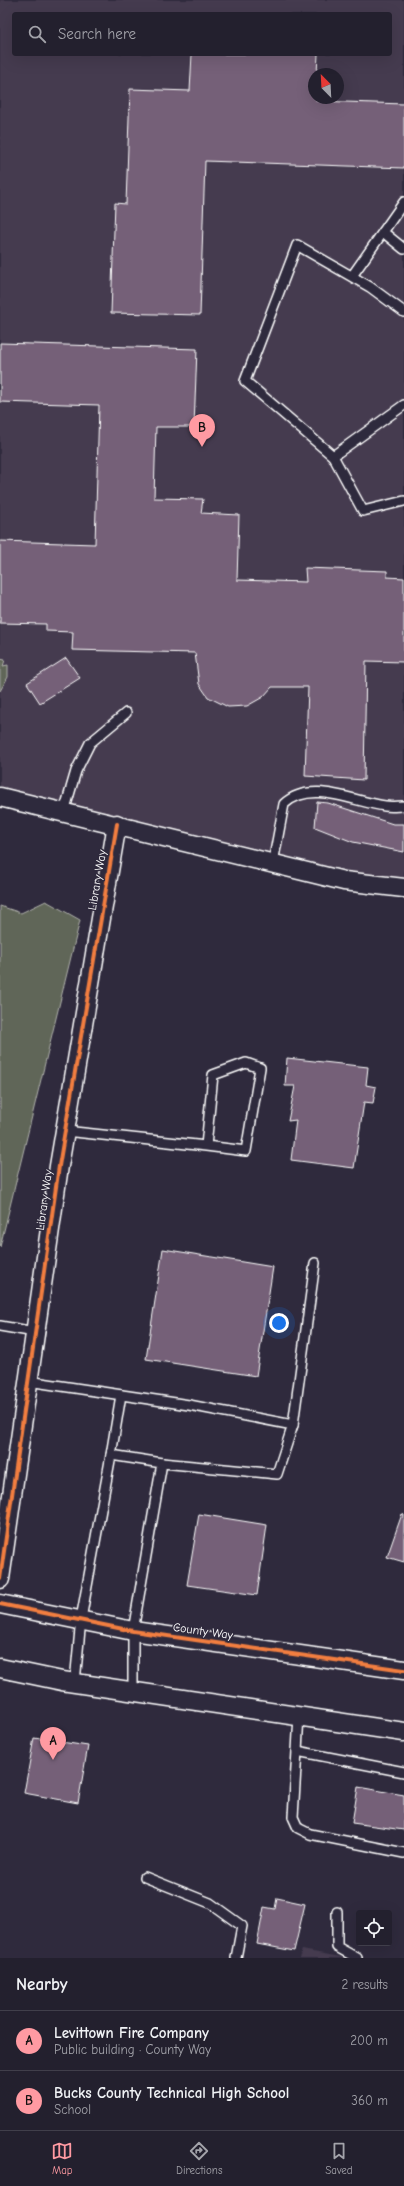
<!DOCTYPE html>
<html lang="en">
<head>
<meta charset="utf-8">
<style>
	body { margin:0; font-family:"Comic Neue",sans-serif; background:#2b2836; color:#f1f3f6 }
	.controls { position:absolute; right:12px; bottom:12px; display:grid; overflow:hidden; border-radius:4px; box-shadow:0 4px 16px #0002 }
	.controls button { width:36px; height:36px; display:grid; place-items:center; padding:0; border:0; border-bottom:1px solid #403e4a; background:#23202e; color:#f1f3f6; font:20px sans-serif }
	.compass { position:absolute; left:308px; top:68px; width:36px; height:36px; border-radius:50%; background:#23202e; box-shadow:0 4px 16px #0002; rotate:336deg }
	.you { position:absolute; left:279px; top:1323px; width:14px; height:14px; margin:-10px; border:3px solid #fff; border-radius:50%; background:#1a73e8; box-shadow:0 0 0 6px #1a73e833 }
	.badge { display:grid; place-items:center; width:26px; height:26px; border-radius:50%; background:#ff9aa2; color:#111; font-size:13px; font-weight:700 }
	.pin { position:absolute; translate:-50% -33px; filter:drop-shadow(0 1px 2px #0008) }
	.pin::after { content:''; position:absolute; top:21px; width:14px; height:12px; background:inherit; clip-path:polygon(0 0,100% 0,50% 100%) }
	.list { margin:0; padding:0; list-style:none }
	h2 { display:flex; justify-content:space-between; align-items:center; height:52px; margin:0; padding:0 16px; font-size:17px }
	h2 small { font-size:13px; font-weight:400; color:#a3a3aa }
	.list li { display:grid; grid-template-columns:26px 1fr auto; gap:12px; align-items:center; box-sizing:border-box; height:60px; padding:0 16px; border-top:1px solid #403e4a }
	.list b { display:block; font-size:15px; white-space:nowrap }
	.list p { margin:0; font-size:13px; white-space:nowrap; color:#a3a3aa }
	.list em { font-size:13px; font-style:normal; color:#a3a3aa }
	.icon { flex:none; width:22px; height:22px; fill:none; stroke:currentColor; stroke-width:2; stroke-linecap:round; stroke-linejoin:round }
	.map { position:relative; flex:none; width:404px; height:1958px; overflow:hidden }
	.search { position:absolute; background:#23202e; box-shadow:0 4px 16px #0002; left:12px; right:12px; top:12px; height:44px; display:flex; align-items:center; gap:10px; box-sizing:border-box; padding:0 14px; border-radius:4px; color:#a3a3aa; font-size:15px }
	.sheet { height:172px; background:#23202e }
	nav { display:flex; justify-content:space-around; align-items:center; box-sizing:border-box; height:56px; border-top:1px solid #403e4a; background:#23202e; font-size:11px; color:#a3a3aa }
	nav a { display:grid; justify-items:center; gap:2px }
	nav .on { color:#ff9aa2 }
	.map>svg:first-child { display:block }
	.built { fill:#443a4f; fill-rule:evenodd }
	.green { fill:#616658; stroke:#b0b2ac }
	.building { fill:#756178; stroke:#fff }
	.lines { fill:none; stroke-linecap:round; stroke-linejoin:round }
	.lane-casing { stroke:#fff; stroke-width:12 }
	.street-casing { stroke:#fff; stroke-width:21 }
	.lane { stroke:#2f2a3d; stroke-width:9 }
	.street { stroke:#2f2a3d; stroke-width:18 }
	.cycleway-casing { stroke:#2f2a3d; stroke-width:6 }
	.cycleway { stroke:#f27e40; stroke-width:4 }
	.labels { text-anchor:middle; stroke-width:3; stroke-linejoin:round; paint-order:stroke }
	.street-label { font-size:12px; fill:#fff; stroke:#2f2a3d }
</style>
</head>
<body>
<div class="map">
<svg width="404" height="1958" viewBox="0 0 404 1958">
	<rect width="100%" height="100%" fill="#2f2a3d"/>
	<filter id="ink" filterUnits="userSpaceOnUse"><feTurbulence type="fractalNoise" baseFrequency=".025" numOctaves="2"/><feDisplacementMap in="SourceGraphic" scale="8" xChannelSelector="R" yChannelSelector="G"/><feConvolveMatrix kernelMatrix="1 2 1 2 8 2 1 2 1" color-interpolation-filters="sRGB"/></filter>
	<g filter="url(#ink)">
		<g class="built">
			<path d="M 0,0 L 404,0 L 404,888 L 0,797 ZM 14,14 L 390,14 L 390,54 L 14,54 ZM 314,74 L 338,74 L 338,98 L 314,98 Z"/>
			<path d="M 302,1950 L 346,1958 L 299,1958 Z"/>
		</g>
		<g class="green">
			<path d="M 0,659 L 5,660 L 3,666 L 8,665 L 8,677 L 0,691 Z"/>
			<path d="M 46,901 L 80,920 L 0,1247 L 0,906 L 21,913 Z"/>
		</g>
		<g class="building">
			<path d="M 192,54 L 318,54 L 317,74 L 314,74 L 314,98 L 317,98 L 316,101 L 404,104 L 404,168 L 205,161 L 200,315 L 111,313 L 115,203 L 126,204 L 130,89 L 190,91 Z"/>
			<path d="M 0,343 L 197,349 L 194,427 L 156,427 L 154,498 L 203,499 L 201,513 L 239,515 L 237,580 L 306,582 L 305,568 L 387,571 L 387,577 L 404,578 L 404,662 L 366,661 L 364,780 L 305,776 L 308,687 L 272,687 L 263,697 L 247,706 L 228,707 L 208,697 L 199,684 L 195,653 L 72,650 L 73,632 L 46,631 L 46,624 L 0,623 L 0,541 L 95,544 L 99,405 L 0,402 Z"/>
			<path d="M 66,658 L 80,678 L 40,703 L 27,683 Z"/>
			<path d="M 317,802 L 328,803 L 393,824 L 404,824 L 404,852 L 353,842 L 315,827 Z"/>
			<path d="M 287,1058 L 368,1067 L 366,1085 L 376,1087 L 373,1103 L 364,1102 L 354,1168 L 291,1160 L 296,1120 L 288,1121 L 295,1086 L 285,1086 Z"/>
			<path d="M 163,1249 L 273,1267 L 256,1376 L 146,1359 Z"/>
			<path d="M 199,1514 L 267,1525 L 257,1595 L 187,1585 Z"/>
			<path d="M 402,1514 L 404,1515 L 404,1562 L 387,1557 Z"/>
			<path d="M 34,1738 L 88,1746 L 78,1803 L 24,1793 Z"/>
			<path d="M 358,1787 L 404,1795 L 404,1830 L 352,1823 Z"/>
			<path d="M 277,1898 L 305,1904 L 294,1951 L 257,1944 L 264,1907 L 275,1909 Z"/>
		</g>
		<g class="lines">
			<defs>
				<g id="lane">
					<path d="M 383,232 L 404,202"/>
					<path d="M 352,276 L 383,232 L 404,249"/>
					<path d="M 404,312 L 370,287 L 297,245 L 245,381 L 333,456 L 363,511 L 404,501"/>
					<path d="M 333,456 L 404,405"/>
					<path d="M 64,812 L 76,771 L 90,743 L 126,713"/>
					<path d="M 273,863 L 284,804 C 311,779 354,802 385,806 C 391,807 398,806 404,806"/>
					<path d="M 65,1131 L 206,1146 L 213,1075 L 246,1063 L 260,1068 L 246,1151 L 206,1146"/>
					<path d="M 0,1326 L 35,1332"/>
					<path d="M 28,1381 L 189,1405 L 293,1425 L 315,1263"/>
					<path d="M 111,1455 L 121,1395"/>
					<path d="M 162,1463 L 277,1474 L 293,1425"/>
					<path d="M 75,1682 L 81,1619 L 111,1455 L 162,1463 L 133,1631 L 133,1691"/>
					<path d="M 297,1751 L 299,1715"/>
					<path d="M 404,1772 L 297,1751 L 293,1817 L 298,1828 L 310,1834 L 404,1853"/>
					<path d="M 145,1877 L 210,1903 L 242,1926 L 236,1958"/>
					<path d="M 337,1912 L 337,1947 L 357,1958"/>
				</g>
				<g id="street">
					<path d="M 0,797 L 344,881 L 404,888"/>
					<path d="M 0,1579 L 59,1166 L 117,824"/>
					<path d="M 0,1604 L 133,1631 L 404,1670"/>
					<path d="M 0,1668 L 62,1681 L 404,1732"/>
				</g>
			</defs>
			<use href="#lane" class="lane-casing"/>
			<use href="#street" class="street-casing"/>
			<use href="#lane" class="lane"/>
			<use href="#street" class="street"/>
			<defs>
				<g id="cycleway">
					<path d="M 0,1579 L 59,1166 L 117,824"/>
					<path d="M 0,1604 L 133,1631 L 404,1670"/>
				</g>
			</defs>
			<use href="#cycleway" class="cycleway-casing"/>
			<use href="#cycleway" class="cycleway"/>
		</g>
	</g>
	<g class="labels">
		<g class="street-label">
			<text transform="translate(97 880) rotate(-80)" y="4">Library Way</text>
			<text transform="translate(44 1200) rotate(-82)" y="4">Library Way</text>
			<text transform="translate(203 1631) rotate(8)" y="4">County Way</text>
		</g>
	</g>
</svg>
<div class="controls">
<button><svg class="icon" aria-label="locate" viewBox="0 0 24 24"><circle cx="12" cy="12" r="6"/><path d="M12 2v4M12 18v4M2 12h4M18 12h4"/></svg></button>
</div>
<svg class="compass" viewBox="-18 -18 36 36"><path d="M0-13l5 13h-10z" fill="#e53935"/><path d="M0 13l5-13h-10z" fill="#a3a3aa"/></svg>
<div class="you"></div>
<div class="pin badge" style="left:53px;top:1760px">A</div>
<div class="pin badge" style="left:202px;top:447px">B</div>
<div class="search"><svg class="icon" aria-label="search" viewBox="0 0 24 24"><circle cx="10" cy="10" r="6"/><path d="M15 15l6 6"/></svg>Search here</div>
</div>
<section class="sheet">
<h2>Nearby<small>2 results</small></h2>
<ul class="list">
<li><span class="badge">A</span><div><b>Levittown Fire Company</b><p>Public building · County Way</p></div><em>200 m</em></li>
<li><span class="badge">B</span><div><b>Bucks County Technical High School</b><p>School</p></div><em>360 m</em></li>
</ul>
</section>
<nav>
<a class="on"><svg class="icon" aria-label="map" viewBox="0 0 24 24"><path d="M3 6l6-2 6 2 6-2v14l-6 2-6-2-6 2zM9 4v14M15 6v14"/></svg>Map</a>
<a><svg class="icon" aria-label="directions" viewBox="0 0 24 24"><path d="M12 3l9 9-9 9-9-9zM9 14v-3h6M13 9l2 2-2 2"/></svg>Directions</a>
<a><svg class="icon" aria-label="saved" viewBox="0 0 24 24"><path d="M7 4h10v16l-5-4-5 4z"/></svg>Saved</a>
</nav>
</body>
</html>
